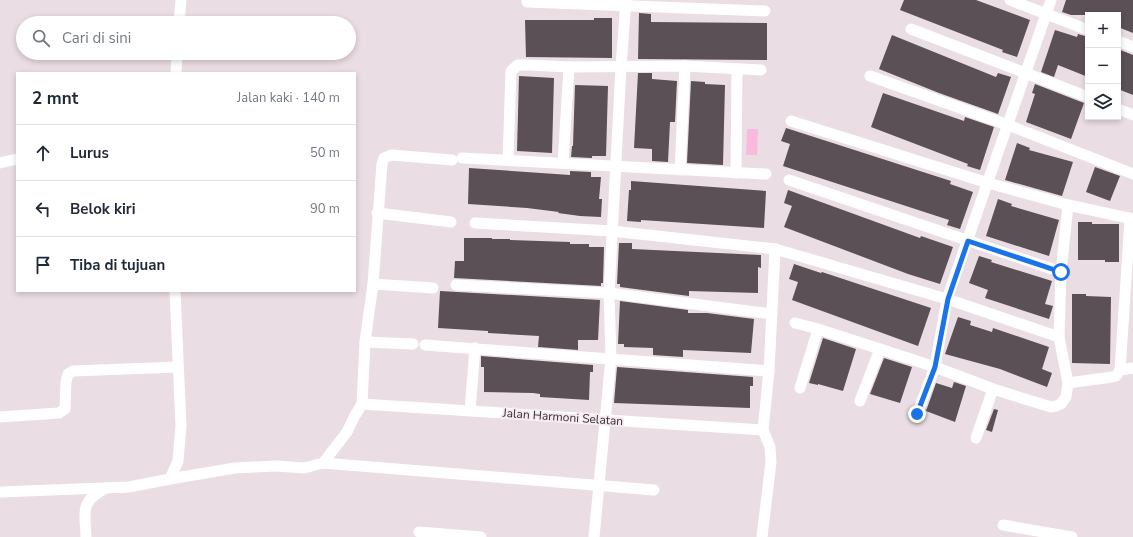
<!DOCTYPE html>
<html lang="id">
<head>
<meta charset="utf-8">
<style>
	body { margin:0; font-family:"Nunito Sans",sans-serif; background:#f6f6f7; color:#1f2937 }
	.controls { position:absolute; right:12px; top:12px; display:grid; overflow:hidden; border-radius:0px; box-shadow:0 2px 6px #0003 }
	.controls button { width:36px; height:36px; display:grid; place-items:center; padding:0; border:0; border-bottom:1px solid #e0e1e3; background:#fff; color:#1f2937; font:20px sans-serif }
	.stop { position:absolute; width:12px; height:12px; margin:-9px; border:3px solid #1a73e8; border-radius:50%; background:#fff }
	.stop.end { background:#1a73e8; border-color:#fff; box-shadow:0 1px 4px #0008 }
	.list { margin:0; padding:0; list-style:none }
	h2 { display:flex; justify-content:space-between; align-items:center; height:52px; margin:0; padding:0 16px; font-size:17px }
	h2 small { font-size:13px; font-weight:400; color:#747a83 }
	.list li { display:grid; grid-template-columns:26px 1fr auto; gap:12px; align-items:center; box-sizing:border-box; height:56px; padding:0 16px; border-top:1px solid #e0e1e3 }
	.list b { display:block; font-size:15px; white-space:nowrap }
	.list em { font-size:13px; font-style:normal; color:#747a83 }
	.icon { flex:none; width:22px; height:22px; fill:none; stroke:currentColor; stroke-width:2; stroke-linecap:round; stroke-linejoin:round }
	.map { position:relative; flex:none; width:1133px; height:537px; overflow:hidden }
	.search { position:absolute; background:#fff; box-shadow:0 2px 6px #0003; left:16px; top:16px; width:340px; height:44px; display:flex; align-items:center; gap:10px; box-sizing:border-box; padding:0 14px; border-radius:22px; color:#747a83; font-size:15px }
	.panel { position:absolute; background:#fff; box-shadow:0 2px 6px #0003; left:16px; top:72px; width:340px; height:220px; border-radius:0px }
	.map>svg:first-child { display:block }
	.green { fill:#f9badb }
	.building { fill:#5b5056 }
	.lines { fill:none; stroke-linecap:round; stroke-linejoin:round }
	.minor { stroke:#fff; stroke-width:11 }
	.route { stroke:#1a73e8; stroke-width:5 }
	.labels { text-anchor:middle; stroke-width:4; stroke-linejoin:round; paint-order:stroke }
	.street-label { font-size:12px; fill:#342f31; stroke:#f7eaf1 }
</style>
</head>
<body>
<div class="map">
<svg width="1133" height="537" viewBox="0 0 1133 537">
	<rect width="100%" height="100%" fill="#eadde3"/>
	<path class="green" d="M 747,129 L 758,129 L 757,155 L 746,155 Z"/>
	<g class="building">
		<path d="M 904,0 L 976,0 L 1030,20 L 1017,57 L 1002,52 L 1003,50 L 900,10 Z"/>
		<path d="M 1066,0 L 1133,0 L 1133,33 L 1118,27 L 1118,15 L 1071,15 L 1062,12 Z"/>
		<path d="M 639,13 L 651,14 L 651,22 L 767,23 L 767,60 L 638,59 Z"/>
		<path d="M 594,18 L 612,18 L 612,58 L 526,57 L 525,20 L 594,20 Z"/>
		<path d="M 1055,30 L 1077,37 L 1078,34 L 1088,37 L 1088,77 L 1058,65 L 1054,77 L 1041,72 Z"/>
		<path d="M 892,35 L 996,77 L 998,73 L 1011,77 L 998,114 L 939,93 L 879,69 Z"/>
		<path d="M 1118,49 L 1133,55 L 1133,95 L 1118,89 Z"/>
		<path d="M 638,73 L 652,73 L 652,79 L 677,81 L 675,122 L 670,122 L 668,162 L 652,161 L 652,149 L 634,148 Z"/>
		<path d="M 519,76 L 554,78 L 552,153 L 517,151 Z"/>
		<path d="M 691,81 L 705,82 L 705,84 L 725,85 L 723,165 L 687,163 Z"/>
		<path d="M 1035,84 L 1084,103 L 1071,139 L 1026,122 L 1035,94 L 1032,93 Z"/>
		<path d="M 575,85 L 608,86 L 606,156 L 592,156 L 592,158 L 571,157 L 572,146 L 573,146 Z"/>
		<path d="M 883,93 L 964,121 L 965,117 L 994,127 L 980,170 L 967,166 L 968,164 L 871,127 Z"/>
		<path d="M 786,128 L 951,181 L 950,184 L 973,192 L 960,229 L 947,225 L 949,220 L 783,166 L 790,144 L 781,141 Z"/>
		<path d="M 1017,143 L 1030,148 L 1029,150 L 1073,162 L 1062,196 L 1005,180 Z"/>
		<path d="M 1095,167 L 1120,176 L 1110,201 L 1086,192 Z"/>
		<path d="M 469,168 L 570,175 L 570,171 L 591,172 L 591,177 L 601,177 L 599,199 L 602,199 L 601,217 L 580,216 L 558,213 L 559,212 L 527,208 L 468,204 Z"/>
		<path d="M 631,181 L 766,191 L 764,228 L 641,220 L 641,222 L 627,221 L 629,190 L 631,190 Z"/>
		<path d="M 788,190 L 920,238 L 921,236 L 953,247 L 940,284 L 908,274 L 784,227 L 792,206 L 784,203 Z"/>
		<path d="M 998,199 L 1012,204 L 1011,206 L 1059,220 L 1049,256 L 986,236 Z"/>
		<path d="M 1078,222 L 1092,222 L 1092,224 L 1119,224 L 1119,262 L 1105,262 L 1105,260 L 1078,260 Z"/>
		<path d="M 464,238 L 492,238 L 492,239 L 510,239 L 510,240 L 570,242 L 570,244 L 589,244 L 589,247 L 604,247 L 603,283 L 601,283 L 601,286 L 454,278 L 455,261 L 464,261 Z"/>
		<path d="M 619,243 L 632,243 L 632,249 L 761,255 L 761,268 L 758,267 L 758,293 L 689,291 L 689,296 L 620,287 L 620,284 L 617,284 Z"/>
		<path d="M 979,256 L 992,260 L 991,262 L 1052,281 L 1045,304 L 1053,306 L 1049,319 L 985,298 L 988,290 L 969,283 Z"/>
		<path d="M 794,264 L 821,273 L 822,272 L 931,308 L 918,346 L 792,300 L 798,282 L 789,279 Z"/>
		<path d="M 440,291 L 600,300 L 598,340 L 578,340 L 578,350 L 538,347 L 539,336 L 488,333 L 488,331 L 438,328 Z"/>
		<path d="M 1072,294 L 1086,294 L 1086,296 L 1111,297 L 1110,364 L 1072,363 Z"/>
		<path d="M 620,301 L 688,310 L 688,313 L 707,313 L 754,319 L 751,353 L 683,350 L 683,357 L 653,355 L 653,348 L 624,347 L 624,344 L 618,344 Z"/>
		<path d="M 958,317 L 971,321 L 970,325 L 992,332 L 993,328 L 1049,347 L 1042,369 L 1052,373 L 1047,387 L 1000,369 L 945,354 Z"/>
		<path d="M 823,338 L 856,349 L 843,391 L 818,384 L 818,385 L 809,383 Z"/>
		<path d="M 481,356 L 593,365 L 593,372 L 590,372 L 589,400 L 540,397 L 540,394 L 533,393 L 484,392 L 484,367 L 481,367 Z"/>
		<path d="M 884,358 L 912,367 L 900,403 L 870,394 Z"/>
		<path d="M 617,367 L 753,377 L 753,386 L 750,386 L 750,408 L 614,403 Z"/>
		<path d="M 954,382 L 966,386 L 955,422 L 926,411 L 936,383 L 952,388 Z"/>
		<path d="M 994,409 L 998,410 L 992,432 L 986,430 Z"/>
	</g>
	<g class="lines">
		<g class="minor">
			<path d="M 1010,0 L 1088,30"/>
			<path d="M 527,2 L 765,11"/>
			<path d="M 179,23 L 181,0"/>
			<path d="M 911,29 L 1088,97"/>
			<path d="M 1118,41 L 1133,47"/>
			<path d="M 176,73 L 177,53"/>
			<path d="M 870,76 L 1008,125 L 1133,174"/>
			<path d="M 1118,109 L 1133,115"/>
			<path d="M 791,121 L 988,183 L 1068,205 L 1133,219"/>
			<path d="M 462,158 L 766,174"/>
			<path d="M 508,160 L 511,71 L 518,65 L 529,65 L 569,67 L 685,66 L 761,70"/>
			<path d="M 0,163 L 17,159"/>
			<path d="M 563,163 L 569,67"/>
			<path d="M 680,170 L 685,66"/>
			<path d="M 736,173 L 737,69"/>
			<path d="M 789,180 L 1061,272"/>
			<path d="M 377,213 L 451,222"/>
			<path d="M 1130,220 L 1120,370 L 1133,368"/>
			<path d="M 475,223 L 612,231 L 775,249 L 947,299 L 1059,337"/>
			<path d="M 373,284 L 433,288"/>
			<path d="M 456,285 L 609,293 L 772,314"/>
			<path d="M 795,323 L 818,329 L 880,349 L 935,367 L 993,389 L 1051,407 L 1056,406 L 1061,404 L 1066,397 L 1068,383 L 1059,337 L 1061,272 L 1068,205"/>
			<path d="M 365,342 L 413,344"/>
			<path d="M 425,345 L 769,371"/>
			<path d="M 1068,383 L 1112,377 L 1116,376 L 1120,370"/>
			<path d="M 800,388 L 818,329"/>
			<path d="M 860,401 L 880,349"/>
			<path d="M 362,404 L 763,430"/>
			<path d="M 470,410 L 475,348"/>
			<path d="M 917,414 L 935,367 L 947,299 L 1051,0"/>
			<path d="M 0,417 L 59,413 L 65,409 L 66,382 L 68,374 L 73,371 L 178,367"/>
			<path d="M 976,438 L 993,389"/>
			<path d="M 323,463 L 347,432 L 354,417 L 362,404 L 365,342 L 373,284 L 382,164 L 384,158 L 391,155 L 452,160"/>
			<path d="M 170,479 L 235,468 L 277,466 L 304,468 L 323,463 L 654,490"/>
			<path d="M 0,492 L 129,487 L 170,479 L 178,461 L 181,426 L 175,291"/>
			<path d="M 1003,525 L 1072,537"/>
			<path d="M 419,532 L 481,537"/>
			<path d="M 86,537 C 85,511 80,501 106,488"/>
			<path d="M 594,537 L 611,358 L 609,293 L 621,67 L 626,0"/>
			<path d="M 762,537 L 771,462 L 770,447 L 763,430 L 769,371 L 775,249"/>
		</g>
	</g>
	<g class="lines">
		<path class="route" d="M 917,414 L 935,367 L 948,299 L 968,241 L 1061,272"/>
	</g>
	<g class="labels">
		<g class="street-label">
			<text transform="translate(563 417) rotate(4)" y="4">Jalan Harmoni Selatan</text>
		</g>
	</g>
</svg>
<div class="controls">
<button>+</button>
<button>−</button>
<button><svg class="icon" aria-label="layers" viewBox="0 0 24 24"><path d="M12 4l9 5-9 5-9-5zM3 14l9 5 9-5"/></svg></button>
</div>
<div class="stop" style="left:1061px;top:272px"></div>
<div class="stop end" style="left:917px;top:414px"></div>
<div class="search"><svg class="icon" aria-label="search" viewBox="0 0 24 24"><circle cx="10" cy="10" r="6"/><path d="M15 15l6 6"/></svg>Cari di sini</div>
<section class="panel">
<h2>2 mnt<small>Jalan kaki · 140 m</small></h2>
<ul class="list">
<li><svg class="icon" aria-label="ahead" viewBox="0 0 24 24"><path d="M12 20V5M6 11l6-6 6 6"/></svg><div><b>Lurus</b></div><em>50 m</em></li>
<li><svg class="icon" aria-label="left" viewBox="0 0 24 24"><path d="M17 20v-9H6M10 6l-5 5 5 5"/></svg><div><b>Belok kiri</b></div><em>90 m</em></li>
<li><svg class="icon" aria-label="arrive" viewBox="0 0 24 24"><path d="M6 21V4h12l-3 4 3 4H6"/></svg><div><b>Tiba di tujuan</b></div></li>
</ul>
</section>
</div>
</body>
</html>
